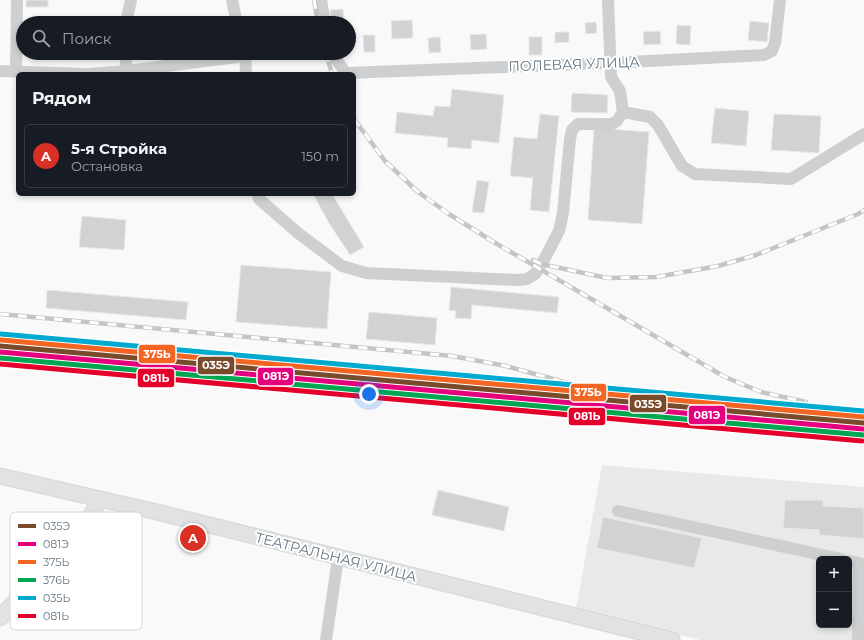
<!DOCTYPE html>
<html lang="ru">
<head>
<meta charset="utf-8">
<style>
	body { margin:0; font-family:Montserrat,sans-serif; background:#20242c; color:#f1f3f6 }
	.controls { position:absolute; right:12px; bottom:12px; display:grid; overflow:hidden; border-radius:6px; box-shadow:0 2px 6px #0003 }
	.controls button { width:36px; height:36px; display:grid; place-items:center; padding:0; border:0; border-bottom:1px solid #363941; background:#171b24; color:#f1f3f6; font:20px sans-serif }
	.you { position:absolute; left:369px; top:394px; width:14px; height:14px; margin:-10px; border:3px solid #fff; border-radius:50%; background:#1a73e8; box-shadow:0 0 0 6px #1a73e833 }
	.badge { display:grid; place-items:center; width:26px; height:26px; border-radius:50%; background:#d93025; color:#fff; font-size:13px; font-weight:700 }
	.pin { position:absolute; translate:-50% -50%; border:2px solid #fff; box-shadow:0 1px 4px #0006 }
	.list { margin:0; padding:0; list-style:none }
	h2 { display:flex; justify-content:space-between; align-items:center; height:52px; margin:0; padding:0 16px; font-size:17px }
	h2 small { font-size:13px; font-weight:400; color:#9ea1a6 }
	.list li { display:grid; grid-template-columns:26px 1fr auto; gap:12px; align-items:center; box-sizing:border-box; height:64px; margin:0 8px 8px; padding:0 8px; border:1px solid #363941; border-radius:6px }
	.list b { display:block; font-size:15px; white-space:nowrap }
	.list p { margin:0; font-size:13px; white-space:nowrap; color:#9ea1a6 }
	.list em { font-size:13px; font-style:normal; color:#9ea1a6 }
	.icon { flex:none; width:22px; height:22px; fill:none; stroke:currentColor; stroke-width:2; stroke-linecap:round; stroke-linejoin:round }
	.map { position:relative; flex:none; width:864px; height:640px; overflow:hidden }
	.search { position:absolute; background:#171b24; box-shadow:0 2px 6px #0003; left:16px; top:16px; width:340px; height:44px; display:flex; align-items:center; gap:10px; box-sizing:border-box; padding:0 14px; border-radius:22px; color:#9ea1a6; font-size:15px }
	.panel { position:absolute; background:#171b24; box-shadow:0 2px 6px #0003; left:16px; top:72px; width:340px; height:124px; border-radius:6px }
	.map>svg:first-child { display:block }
	.built { fill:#e8e9e9; fill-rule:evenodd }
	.building { fill:#d0d2d3; stroke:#e8e8e8 }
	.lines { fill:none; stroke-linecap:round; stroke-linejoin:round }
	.major-casing { stroke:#d5d6d7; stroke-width:17 }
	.minor { stroke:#cecfd0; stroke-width:12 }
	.major { stroke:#e1e2e2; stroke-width:15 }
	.rail-casing { stroke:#c3c5c6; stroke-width:4.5 }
	.rail { stroke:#fff; stroke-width:3; stroke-dasharray:9; stroke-linecap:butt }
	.rail-1-casing { stroke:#fff; stroke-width:8 }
	.rail-2-casing { stroke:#fff; stroke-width:8 }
	.rail-3-casing { stroke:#fff; stroke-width:8 }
	.rail-4-casing { stroke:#fff; stroke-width:8 }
	.rail-5-casing { stroke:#fff; stroke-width:8 }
	.rail-6-casing { stroke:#fff; stroke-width:8 }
	.rail-1 { stroke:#7a4b2a; stroke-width:5 }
	.rail-2 { stroke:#e5007d; stroke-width:5 }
	.rail-3 { stroke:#f26522; stroke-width:5 }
	.rail-4 { stroke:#00a651; stroke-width:5 }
	.rail-5 { stroke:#00a9ce; stroke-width:5 }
	.rail-6 { stroke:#e4002b; stroke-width:5 }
	.labels { text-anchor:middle; stroke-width:4; stroke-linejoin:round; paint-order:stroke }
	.street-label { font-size:14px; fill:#657683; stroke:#fff }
	.key { fill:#fff; stroke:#d1d6da; stroke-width:1 }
	.key-label { font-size:11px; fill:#657683 }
	.line-badge { stroke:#fff; stroke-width:1.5 }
	.badge-label { font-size:11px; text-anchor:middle; font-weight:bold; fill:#fff }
</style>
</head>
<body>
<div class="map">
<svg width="864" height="640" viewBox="0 0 864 640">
	<rect width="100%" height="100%" fill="#f9f9f9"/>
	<path class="built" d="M 602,465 L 864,487 L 864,640 L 701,640 L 576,609 ZM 819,559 L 849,559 L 849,625 L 819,625 Z"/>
	<g class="building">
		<rect x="26" y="0" width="22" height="7"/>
		<path d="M 343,9 L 344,23 L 331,23 L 330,10 Z"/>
		<path d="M 412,20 L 413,38 L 392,39 L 391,21 Z"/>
		<rect x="25" y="21" width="14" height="2"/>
		<path d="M 750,21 L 769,23 L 767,42 L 748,40 Z"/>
		<path d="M 596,22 L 597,33 L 586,34 L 585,23 Z"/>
		<path d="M 677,25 L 691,26 L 690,45 L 676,44 Z"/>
		<path d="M 660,31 L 661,44 L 644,45 L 643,32 Z"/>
		<path d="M 555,32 L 569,32 L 569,42 L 555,43 Z"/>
		<path d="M 486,34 L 487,49 L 471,50 L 470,35 Z"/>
		<path d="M 363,35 L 375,35 L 375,52 L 364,52 Z"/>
		<path d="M 440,37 L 441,52 L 429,53 L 428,38 Z"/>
		<rect x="529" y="37" width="13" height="18"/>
		<path d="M 55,53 L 71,53 L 70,55 L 55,55 Z"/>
		<path d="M 94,53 L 113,53 L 113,56 L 94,55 Z"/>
		<path d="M 452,89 L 504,95 L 499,143 L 472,140 L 471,149 L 447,147 L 448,138 L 395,133 L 397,112 L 433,116 L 435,106 L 450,107 Z"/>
		<path d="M 572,93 L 608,95 L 607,113 L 571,112 Z"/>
		<path d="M 715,108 L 749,111 L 746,146 L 711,143 Z"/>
		<path d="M 540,114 L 559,116 L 549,212 L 530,210 L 533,178 L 510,176 L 514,137 L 537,139 Z"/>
		<path d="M 774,114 L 821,116 L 819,153 L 771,150 Z"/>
		<path d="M 594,128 L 649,132 L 642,224 L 588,220 Z"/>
		<path d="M 477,180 L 489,182 L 484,213 L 472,212 Z"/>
		<path d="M 313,194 L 332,194 L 364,247 L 350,255 L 329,223 Z"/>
		<path d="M 82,216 L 126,220 L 124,250 L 79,247 Z"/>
		<path d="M 241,265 L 331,272 L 327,329 L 236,322 Z"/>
		<path d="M 451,287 L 559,297 L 557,313 L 472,305 L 471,319 L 455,318 L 456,311 L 449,310 Z"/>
		<path d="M 47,290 L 188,302 L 186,320 L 46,308 Z"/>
		<path d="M 369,312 L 437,318 L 435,345 L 366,339 Z"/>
		<path d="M 438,490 L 509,507 L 504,531 L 432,515 Z"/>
		<path d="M 785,500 L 823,500 L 823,506 L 864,508 L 864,539 L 819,535 L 819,530 L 783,528 Z"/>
		<path d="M 603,517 L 702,538 L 694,568 L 597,548 Z"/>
	</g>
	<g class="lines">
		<defs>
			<g id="major">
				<path d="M 0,476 L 161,513 L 672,640"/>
				<path d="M 0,618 L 7,610 L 83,529 L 100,499"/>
			</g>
		</defs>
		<use href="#major" class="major-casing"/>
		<g class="minor">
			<path d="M 232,0 L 237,23"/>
			<path d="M 321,0 L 325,23"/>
			<path d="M 608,0 L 611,77 L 620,91 L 623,112 L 650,117 L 658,125 L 682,166 L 695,174 L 791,179 L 864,134"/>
			<path d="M 126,23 L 131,0"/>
			<path d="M 125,53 L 127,71"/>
			<path d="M 245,53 L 246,74"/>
			<path d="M 334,53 L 337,61 L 346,73 L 610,63 L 764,55 L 772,51 L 775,43 L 780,0"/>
			<path d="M 0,71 L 88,74 L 127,71 L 245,56"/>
			<path d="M 16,71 L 17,0"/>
			<path d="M 258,194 L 259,199 L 298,233 L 342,266 L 366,273 L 516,280 L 527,279 L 535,274 L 545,258 L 559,231 L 563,213 L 570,139 L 572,130 L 578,124 L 612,124 L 617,121 L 623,112"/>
			<path d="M 618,511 L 841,559"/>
			<path d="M 849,561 L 859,563 L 858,640"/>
			<path d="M 326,640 L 338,558"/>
		</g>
		<use href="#major" class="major"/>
		<defs>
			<g id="rail">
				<path d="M 314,0 L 318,23"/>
				<path d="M 326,53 L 332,74"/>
				<path d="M 354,119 L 385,161 L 418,192 L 449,214 L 492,241 L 725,377 L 761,392 L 806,402"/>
				<path d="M 533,260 L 541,264 L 607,278 L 656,277 L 718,266 L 756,255 L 858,214 L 864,210"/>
				<path d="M 0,314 L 452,356 L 506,366 L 568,383 L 610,390 L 864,412"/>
			</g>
		</defs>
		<use href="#rail" class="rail-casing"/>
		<use href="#rail" class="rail"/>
		<defs>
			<path id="rail-1" d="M 0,346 L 864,423"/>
			<path id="rail-2" d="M 0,352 L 863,429"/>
			<path id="rail-3" d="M 1,340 L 864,417"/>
			<path id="rail-4" d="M 0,358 L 863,435"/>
			<path id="rail-5" d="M 1,334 L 864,411"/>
			<path id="rail-6" d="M 0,364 L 862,441"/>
		</defs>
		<use href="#rail-1" class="rail-1-casing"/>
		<use href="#rail-2" class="rail-2-casing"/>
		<use href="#rail-3" class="rail-3-casing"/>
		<use href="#rail-4" class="rail-4-casing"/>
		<use href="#rail-5" class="rail-5-casing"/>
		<use href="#rail-6" class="rail-6-casing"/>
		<use href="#rail-1" class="rail-1"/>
		<use href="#rail-2" class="rail-2"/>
		<use href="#rail-3" class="rail-3"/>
		<use href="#rail-4" class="rail-4"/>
		<use href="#rail-5" class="rail-5"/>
		<use href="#rail-6" class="rail-6"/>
	</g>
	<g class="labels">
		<g class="street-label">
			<text transform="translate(574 64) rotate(-2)" y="5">ПОЛЕВАЯ УЛИЦА</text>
			<text transform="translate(336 557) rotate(14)" y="5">ТЕАТРАЛЬНАЯ УЛИЦА</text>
		</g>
	</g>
	<rect x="10" y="512" width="132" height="118" rx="6" class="key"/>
	<rect x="18" y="524" width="18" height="4" fill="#7a4b2a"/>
	<rect x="18" y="542" width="18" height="4" fill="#e5007d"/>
	<rect x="18" y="560" width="18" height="4" fill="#f26522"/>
	<rect x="18" y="578" width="18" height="4" fill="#00a651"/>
	<rect x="18" y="596" width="18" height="4" fill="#00a9ce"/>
	<rect x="18" y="614" width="18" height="4" fill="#e4002b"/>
	<g class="key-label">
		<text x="43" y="530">035Э</text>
		<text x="43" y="548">081Э</text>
		<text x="43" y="566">375Ь</text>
		<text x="43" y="584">376Ь</text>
		<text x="43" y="602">035Ь</text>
		<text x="43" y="620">081Ь</text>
	</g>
	<g class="line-badge">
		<rect x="138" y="344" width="38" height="20" rx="4" fill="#f26522"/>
		<rect x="197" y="356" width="38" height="19" rx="4" fill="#7a4b2a"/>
		<rect x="257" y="367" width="37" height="19" rx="4" fill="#e5007d"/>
		<rect x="137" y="368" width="38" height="20" rx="4" fill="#e4002b"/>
		<rect x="570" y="383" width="37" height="19" rx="4" fill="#f26522"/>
		<rect x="629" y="394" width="38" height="19" rx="4" fill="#7a4b2a"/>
		<rect x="688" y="405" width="38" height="20" rx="4" fill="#e5007d"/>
		<rect x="568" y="407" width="38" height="19" rx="4" fill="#e4002b"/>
	</g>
	<g class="badge-label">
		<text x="157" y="358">375Ь</text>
		<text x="216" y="369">035Э</text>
		<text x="276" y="380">081Э</text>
		<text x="156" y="382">081Ь</text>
		<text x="588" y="396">375Ь</text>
		<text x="648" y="408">035Э</text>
		<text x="707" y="419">081Э</text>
		<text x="587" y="420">081Ь</text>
	</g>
</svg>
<div class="controls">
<button>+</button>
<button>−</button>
</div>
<div class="you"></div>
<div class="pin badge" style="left:193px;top:538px">A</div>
<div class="search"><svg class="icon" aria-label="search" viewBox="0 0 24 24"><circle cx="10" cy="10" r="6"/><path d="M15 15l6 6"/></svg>Поиск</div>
<section class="panel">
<h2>Рядом<small></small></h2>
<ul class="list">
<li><span class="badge">A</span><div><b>5-я Стройка</b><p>Остановка</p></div><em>150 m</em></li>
</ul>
</section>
</div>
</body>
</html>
